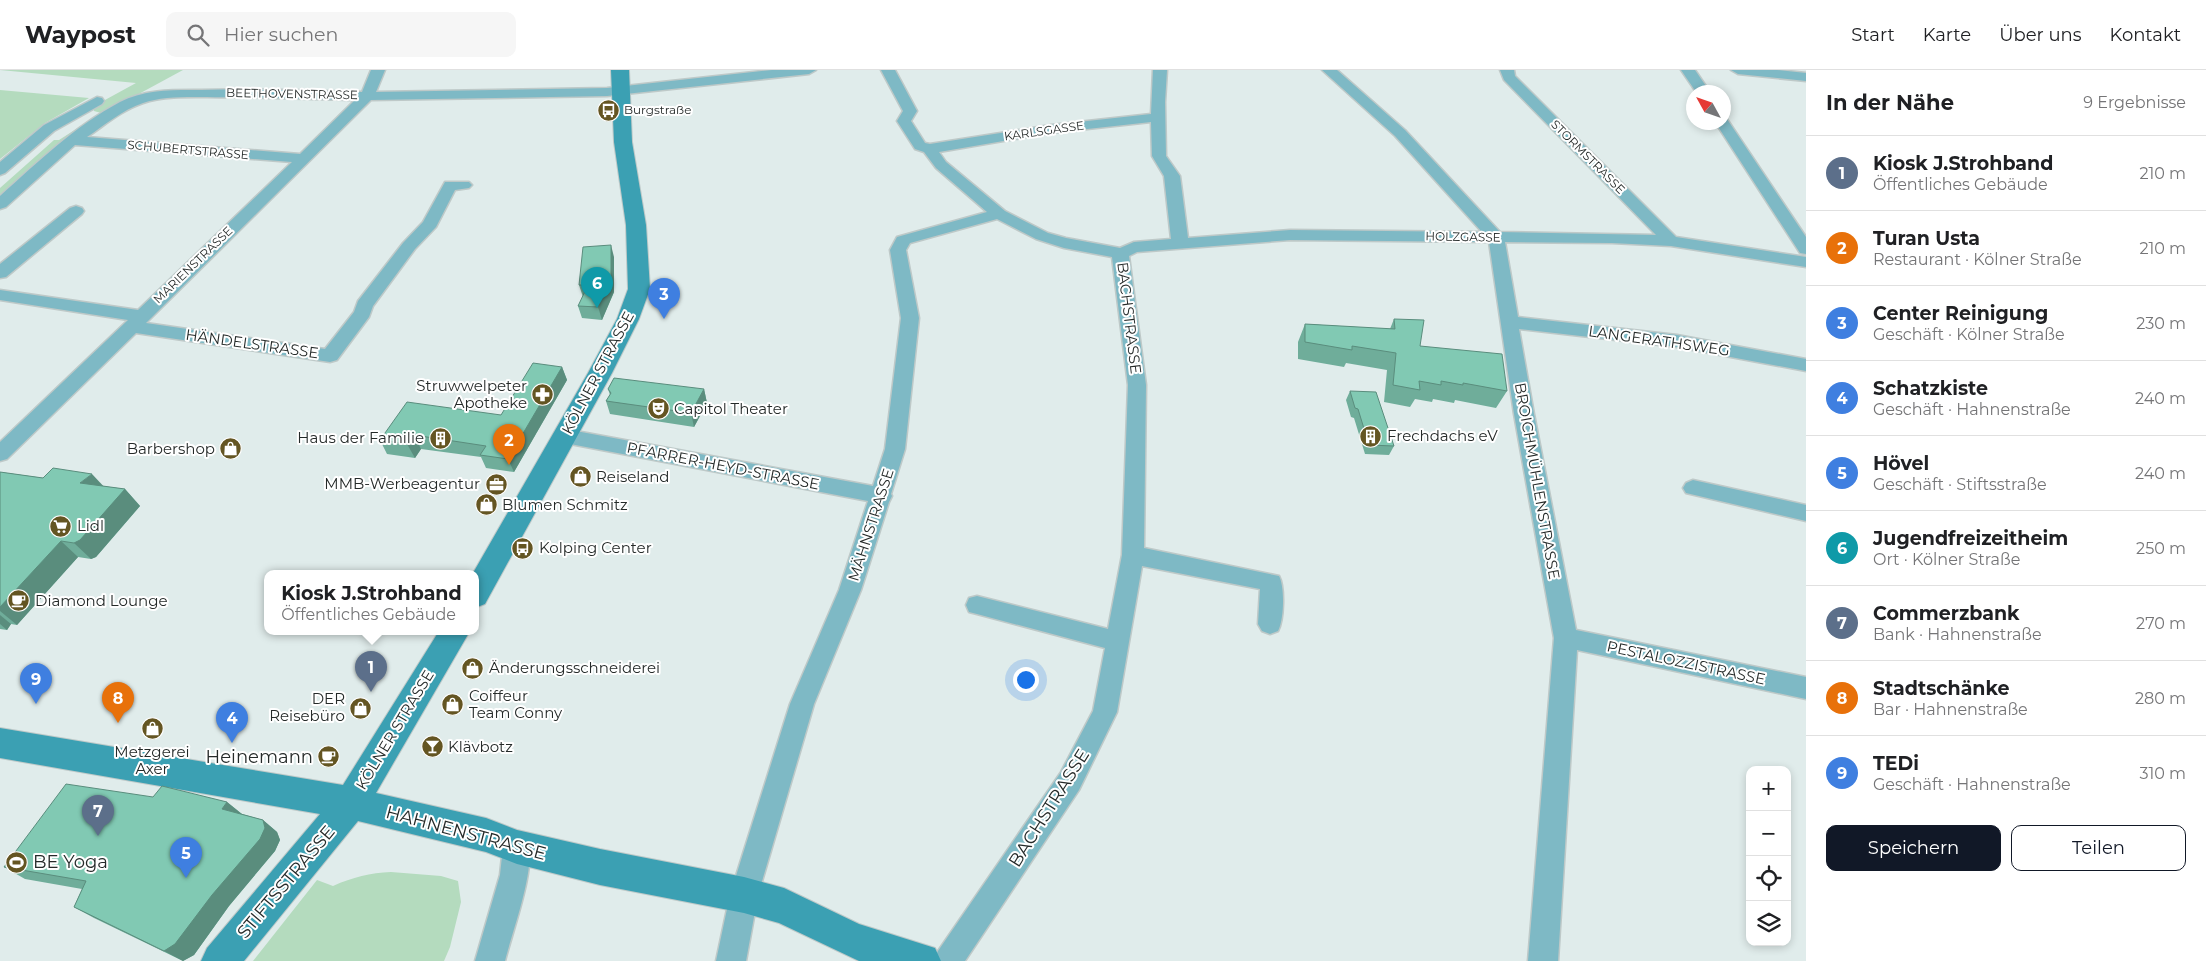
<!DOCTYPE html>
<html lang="de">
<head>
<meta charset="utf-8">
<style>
	body { margin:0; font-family:Montserrat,sans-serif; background:#f6f6f6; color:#202124 }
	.controls { position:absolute; right:15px; bottom:15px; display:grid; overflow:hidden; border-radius:10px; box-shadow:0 2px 8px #0003 }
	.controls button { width:45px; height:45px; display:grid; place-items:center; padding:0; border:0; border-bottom:1px solid #e0e0e0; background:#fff; color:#202124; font:25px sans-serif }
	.compass { position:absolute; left:1686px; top:15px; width:45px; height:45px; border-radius:50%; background:#fff; box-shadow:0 2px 8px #0003; rotate:310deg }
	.you { position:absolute; left:1025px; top:609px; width:18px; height:18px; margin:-12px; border:4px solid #fff; border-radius:50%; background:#1a73e8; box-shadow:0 0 0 8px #1a73e833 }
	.badge { display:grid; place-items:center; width:32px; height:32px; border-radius:50%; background:#111827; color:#fff; font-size:16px; font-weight:700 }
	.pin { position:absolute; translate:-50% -41px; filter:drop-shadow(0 1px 2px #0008) }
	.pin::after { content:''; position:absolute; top:26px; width:18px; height:15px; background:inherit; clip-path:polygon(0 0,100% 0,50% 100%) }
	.popup { position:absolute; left:264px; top:500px; width:215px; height:65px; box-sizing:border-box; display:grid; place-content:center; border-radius:10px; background:#fff; filter:drop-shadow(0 1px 4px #0005); font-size:16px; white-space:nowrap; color:#757577 }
	.popup b { font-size:19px; color:#202124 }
	.popup::after { content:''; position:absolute; left:50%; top:100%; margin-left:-10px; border:10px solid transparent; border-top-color:#fff }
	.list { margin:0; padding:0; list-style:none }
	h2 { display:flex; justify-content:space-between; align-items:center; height:65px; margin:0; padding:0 20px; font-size:21px }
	h2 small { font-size:16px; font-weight:400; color:#757577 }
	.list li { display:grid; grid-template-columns:32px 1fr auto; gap:15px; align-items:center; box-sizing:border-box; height:75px; padding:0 20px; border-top:1px solid #e0e0e0 }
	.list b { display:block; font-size:19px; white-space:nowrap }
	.list p { margin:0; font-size:16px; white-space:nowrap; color:#757577 }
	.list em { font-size:16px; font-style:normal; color:#757577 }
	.actions { display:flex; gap:10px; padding:15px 20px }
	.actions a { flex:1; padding:11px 0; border:1px solid #111827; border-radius:10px; text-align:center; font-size:18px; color:#111827 }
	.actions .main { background:#111827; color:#fff }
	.icon { flex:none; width:28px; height:28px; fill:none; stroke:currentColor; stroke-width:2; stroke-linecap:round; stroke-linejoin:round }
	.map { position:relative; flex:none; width:1806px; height:891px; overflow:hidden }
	header { display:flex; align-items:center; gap:30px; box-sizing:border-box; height:70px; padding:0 25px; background:#fff; border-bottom:1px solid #e0e0e0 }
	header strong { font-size:24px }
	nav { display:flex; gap:28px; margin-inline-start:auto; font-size:18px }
	.search { width:350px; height:45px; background:#f6f6f6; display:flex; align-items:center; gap:12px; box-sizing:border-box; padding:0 18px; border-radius:10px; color:#757577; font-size:19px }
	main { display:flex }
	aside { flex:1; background:#fff }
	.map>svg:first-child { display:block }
	.green { fill:#b4dbbe }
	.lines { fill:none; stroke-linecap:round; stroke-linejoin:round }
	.street-casing { stroke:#bec9c8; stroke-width:3 }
	.secondary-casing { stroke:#bec9c8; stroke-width:2 }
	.street { fill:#7eb9c5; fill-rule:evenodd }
	.secondary { fill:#3ba0b3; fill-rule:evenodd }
	.wall { fill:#6fad9a }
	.shaded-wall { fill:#5a8d7d }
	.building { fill:#81c9b3; stroke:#5a8d7d }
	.labels { text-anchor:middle; stroke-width:4; stroke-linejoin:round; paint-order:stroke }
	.far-street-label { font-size:12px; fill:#252a29; stroke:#fff }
	.far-poi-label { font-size:12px; fill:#252a29; stroke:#fff; text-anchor:start }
	.street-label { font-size:15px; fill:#252a29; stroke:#fff }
	.poi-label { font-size:15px; fill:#252a29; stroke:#fff; text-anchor:start }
	.near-poi-label { font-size:18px; fill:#252a29; stroke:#fff; text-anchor:end }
	.near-street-label { font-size:18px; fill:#252a29; stroke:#fff }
</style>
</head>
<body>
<header>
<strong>Waypost</strong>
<div class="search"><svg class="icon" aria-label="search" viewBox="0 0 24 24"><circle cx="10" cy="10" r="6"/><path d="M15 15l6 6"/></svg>Hier suchen</div>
<nav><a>Start</a><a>Karte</a><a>Über uns</a><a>Kontakt</a></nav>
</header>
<main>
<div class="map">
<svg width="1806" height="891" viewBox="0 0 1806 891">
	<rect width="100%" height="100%" fill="#e0eceb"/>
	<g class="green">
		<path d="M 0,0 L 183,0 L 124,32 L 64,71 L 0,126 L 0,118 L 54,70 L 59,70 L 101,43 L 94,41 L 94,36 L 136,13 Z"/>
		<path d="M 0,20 L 89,28 L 45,53 L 0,89 Z"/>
		<path d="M 391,802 L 441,806 L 458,811 L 461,832 L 450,877 L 444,891 L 253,891 L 317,810 L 333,816 C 353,807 370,803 391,802 Z"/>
	</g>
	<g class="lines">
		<defs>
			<g id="street">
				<path d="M 371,0 L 385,0 L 376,22 L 607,18 L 772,0 L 816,0 L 809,4 L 607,26 L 371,30 L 146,253 L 325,279 L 354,242 L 358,231 L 403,173 L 423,152 L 445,112 L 469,112 L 472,115 L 469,118 L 455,120 L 436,157 L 415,179 L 373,236 L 369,247 L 337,290 L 330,292 L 136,263 L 7,389 L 0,391 L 0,372 L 128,250 L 0,230 L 0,220 L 138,240 L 292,92 L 75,75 L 6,137 L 0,139 L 0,126 C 38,92 75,56 120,32 C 145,19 174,20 202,20 C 255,18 309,21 362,22 ZM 232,27 L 355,30 L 300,84 L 87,67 C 105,55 122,40 143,33 C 168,24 205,28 232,27 Z"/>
				<path d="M 881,0 L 895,0 L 917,41 L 911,51 L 925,73 L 930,74 L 1051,55 L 1151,44 L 1153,0 L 1167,0 L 1165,32 L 1166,86 L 1180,106 L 1188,168 L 1290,160 L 1482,162 L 1395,66 L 1322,0 L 1337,0 L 1405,60 L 1500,162 L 1656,165 L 1504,10 L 1500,0 L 1514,0 L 1515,6 L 1676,167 L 1806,187 L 1806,197 L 1671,176 L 1612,173 L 1505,172 L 1518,247 L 1677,265 L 1806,289 L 1806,301 L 1677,277 L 1519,259 L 1534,344 L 1576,560 L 1806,607 L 1806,629 L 1577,580 L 1558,891 L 1528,891 L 1554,568 L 1514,344 L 1489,172 L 1290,170 L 1137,182 L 1129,186 L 1146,315 L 1144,478 L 1279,506 C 1285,517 1284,550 1278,561 L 1270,564 L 1262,561 L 1258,554 L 1260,519 L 1142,496 L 1117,642 L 1079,720 L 965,891 L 933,891 L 938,881 L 1061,702 L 1093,641 L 1105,578 L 977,544 L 969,542 L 966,535 L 969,528 L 977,526 L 1108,559 L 1122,485 L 1128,315 L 1112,187 L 1064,178 L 1036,169 L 997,149 L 910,173 L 906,180 L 919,248 L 905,379 L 891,424 L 892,426 L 889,432 L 861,520 L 814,634 L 758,825 L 746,891 L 716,891 L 730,825 L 790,634 L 839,520 L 868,431 L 565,373 L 558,371 L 555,366 L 558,361 L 565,359 L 873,416 L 885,379 L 901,248 L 890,180 L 897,167 L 987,142 L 936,98 L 924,82 L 915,79 L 897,51 L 903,41 ZM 1151,52 L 1152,86 L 1164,106 L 1171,169 L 1134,172 L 1120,178 L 1066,168 L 1048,163 L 1005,141 L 946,92 L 939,82 L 1051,63 Z"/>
				<path d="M 1681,0 L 1695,0 L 1710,22 L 1696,22 Z"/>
				<path d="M 1731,0 L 1777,0 L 1806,3 L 1806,11 L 1738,4 Z"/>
				<path d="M 97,27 L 102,28 L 104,31 L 102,34 L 54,61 L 5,103 L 0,105 L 0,92 L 44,55 Z"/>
				<path d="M 1724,48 L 1727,49 L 1806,167 L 1806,184 L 1800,183 L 1715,52 L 1724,52 Z"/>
				<path d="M 76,136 L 82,138 L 84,141 L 82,144 L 6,207 L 0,208 L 0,194 L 70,138 Z"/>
				<path d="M 1693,410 L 1806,435 L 1806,451 L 1686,423 L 1683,418 L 1686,413 Z"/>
				<path d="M 517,764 L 527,768 C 538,794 512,862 505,891 L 475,891 L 500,805 L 503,777 L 507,768 Z"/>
			</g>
			<g id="secondary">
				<path d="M 611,0 L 629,0 L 632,72 L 646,155 L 650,219 L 639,249 L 612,303 L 485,534 L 475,538 L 475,503 L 473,503 L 588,303 L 617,249 L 628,219 L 626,155 L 614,72 Z"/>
				<path d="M 439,561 L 470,561 L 376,723 L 486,748 L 517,760 L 600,779 L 744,807 L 784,818 L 859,854 L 935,878 L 941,891 L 859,891 L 779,853 L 744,843 L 600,815 L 517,794 L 486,782 L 358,751 L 244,891 L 201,891 L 207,878 L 320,744 L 0,688 L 0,658 L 343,715 Z"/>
			</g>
		</defs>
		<use href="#street" class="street-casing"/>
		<use href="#secondary" class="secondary-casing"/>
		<use href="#street" class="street"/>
		<use href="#secondary" class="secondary"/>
	</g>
	<g class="wall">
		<path d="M 614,187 L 614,222 L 602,250 L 582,248 L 578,236 L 583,227 L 579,215 Z"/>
		<path d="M 1394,249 L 1420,276 L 1507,321 L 1496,338 L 1455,330 L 1454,333 L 1433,329 L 1432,332 L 1415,329 L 1410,337 L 1384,332 L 1387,300 L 1346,293 L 1344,297 L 1298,289 L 1298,272 L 1305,254 L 1390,259 Z"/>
		<path d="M 562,297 L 567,310 L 514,402 L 486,398 L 481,387 L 421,379 L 415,388 L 387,384 L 380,370 L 501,345 Z"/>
		<path d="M 608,319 L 704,319 L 707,333 L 694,357 L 610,344 L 606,331 L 610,325 Z"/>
		<path d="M 1350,321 L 1394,376 L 1389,385 L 1365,384 L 1354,348 L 1351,347 L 1346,330 Z"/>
		<path d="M 0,402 L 125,419 L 140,436 L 96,487 L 91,489 L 78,487 L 17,555 L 11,554 L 7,560 L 0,559 Z"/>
		<path d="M 153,727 L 227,732 L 242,744 L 263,750 L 277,762 L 280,770 L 275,781 L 229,836 L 194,885 L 183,891 L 94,848 L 74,837 L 82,819 L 25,809 L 4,797 Z"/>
	</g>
	<g class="shaded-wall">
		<path d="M 611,175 L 614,187 L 614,222 L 602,250 L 598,237 Z"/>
		<path d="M 562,297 L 567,310 L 514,402 L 508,389 Z"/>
		<path d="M 704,319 L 707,333 L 694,357 L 691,343 Z"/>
		<path d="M 414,365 L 421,379 L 415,388 L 407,374 Z"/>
		<path d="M 92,404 L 108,421 L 80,413 Z"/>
		<path d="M 125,419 L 140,436 L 96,487 L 91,489 L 74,473 Z"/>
		<path d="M 61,471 L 78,487 L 17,555 L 0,541 L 0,537 Z"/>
		<path d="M 0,545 L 11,554 L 7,560 L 0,554 Z"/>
		<path d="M 227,732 L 243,745 L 222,739 Z"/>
		<path d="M 263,750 L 277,762 L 280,770 L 275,781 L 229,836 L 194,885 L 183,891 L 164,881 Z"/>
	</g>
	<g class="building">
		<path d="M 611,175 L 611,210 L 598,237 L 578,236 L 588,215 L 579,215 L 583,177 Z"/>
		<path d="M 1394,249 L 1424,250 L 1420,276 L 1502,284 L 1507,321 L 1463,313 L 1463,315 L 1441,311 L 1441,315 L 1419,311 L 1420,320 L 1393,315 L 1396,283 L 1352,276 L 1352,280 L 1305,272 L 1305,254 L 1395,259 Z"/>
		<path d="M 533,293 L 562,297 L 508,389 L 480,385 L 486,376 L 414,365 L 407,374 L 380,370 L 407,332 L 501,345 Z"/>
		<path d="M 614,308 L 704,319 L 691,343 L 606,331 L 611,323 L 608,319 Z"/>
		<path d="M 1350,321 L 1376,322 L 1394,376 L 1369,375 L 1358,339 L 1355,338 Z"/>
		<path d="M 53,398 L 92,404 L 80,413 L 125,419 L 80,470 L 74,473 L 61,471 L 0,537 L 0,402 L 43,408 Z"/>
		<path d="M 66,714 L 153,727 L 162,716 L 227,732 L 222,739 L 263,750 L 265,758 L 260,769 L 212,825 L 175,874 L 164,881 L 74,837 L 86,811 L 4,797 Z"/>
	</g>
	<defs>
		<symbol id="bus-disc" viewBox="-11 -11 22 22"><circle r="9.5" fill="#645522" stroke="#fff"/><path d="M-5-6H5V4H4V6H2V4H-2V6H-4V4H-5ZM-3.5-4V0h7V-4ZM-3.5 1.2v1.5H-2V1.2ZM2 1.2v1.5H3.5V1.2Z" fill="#fff"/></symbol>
		<symbol id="pharmacy-disc" viewBox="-11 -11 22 22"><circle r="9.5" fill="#645522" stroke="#fff"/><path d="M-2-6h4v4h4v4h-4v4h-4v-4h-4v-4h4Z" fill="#fff"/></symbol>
		<symbol id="theatre-disc" viewBox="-11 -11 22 22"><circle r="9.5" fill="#645522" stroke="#fff"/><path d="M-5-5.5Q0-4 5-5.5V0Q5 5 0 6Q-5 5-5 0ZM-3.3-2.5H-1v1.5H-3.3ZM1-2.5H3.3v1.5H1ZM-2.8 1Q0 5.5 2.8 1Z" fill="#fff"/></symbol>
		<symbol id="building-disc" viewBox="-11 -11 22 22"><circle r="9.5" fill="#645522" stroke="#fff"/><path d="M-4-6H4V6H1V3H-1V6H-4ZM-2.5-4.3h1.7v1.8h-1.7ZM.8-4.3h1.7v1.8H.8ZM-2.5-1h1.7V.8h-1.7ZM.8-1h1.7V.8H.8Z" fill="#fff"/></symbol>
		<symbol id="shop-disc" viewBox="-11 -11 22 22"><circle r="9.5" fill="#645522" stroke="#fff"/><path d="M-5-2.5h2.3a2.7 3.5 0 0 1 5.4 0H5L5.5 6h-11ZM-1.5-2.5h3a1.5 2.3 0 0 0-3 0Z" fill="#fff"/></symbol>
		<symbol id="office-disc" viewBox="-11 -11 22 22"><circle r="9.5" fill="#645522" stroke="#fff"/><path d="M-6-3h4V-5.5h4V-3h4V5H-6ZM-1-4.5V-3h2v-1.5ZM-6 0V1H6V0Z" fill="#fff"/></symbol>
		<symbol id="supermarket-disc" viewBox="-11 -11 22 22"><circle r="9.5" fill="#645522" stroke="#fff"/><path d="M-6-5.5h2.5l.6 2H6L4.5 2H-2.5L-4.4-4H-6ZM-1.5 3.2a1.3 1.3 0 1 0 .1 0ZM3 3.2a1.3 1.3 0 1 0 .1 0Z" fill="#fff"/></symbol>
		<symbol id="cafe-disc" viewBox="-11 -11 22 22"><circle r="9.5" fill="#645522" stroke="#fff"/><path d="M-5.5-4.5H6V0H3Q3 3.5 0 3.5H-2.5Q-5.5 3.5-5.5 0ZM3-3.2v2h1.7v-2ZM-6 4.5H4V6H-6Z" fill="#fff"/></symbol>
		<symbol id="bar-disc" viewBox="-11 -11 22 22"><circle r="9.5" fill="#645522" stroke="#fff"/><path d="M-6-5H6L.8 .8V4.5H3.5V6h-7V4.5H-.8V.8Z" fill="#fff"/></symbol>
		<symbol id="stadium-disc" viewBox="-11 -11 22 22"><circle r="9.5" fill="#645522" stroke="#fff"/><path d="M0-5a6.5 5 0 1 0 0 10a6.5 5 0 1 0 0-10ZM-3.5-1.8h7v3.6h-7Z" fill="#fff"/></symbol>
	</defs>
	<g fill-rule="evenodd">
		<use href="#bus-disc" x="596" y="28" width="25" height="25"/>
		<use href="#pharmacy-disc" x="530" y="312" width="25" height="25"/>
		<use href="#theatre-disc" x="646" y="326" width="25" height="25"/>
		<use href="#building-disc" x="1358" y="354" width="25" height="25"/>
		<use href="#building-disc" x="428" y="356" width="25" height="25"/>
		<use href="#shop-disc" x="218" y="366" width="25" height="25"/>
		<use href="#shop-disc" x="568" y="394" width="25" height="25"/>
		<use href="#office-disc" x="484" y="402" width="25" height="25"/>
		<use href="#shop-disc" x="474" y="422" width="25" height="25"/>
		<use href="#supermarket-disc" x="48" y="444" width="25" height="25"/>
		<use href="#bus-disc" x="510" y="466" width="25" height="25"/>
		<use href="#cafe-disc" x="6" y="518" width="25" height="25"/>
		<use href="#shop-disc" x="460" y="586" width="25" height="25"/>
		<use href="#shop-disc" x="440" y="622" width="25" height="25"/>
		<use href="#shop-disc" x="348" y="626" width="25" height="25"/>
		<use href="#shop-disc" x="140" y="646" width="25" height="25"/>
		<use href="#bar-disc" x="420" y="664" width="25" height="25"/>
		<use href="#cafe-disc" x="316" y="674" width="25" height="25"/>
		<use href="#stadium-disc" x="4" y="780" width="25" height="25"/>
	</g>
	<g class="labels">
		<g class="far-street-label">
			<text transform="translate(292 24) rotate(1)" y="4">BEETHOVENSTRASSE</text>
			<text transform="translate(1044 61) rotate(-8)" y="4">KARLSGASSE</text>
			<text transform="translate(188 80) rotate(5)" y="4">SCHUBERTSTRASSE</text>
			<text transform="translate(1588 87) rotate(45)" y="4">STORMSTRASSE</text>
			<text transform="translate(1463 167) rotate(1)" y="4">HOLZGASSE</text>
			<text transform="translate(193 195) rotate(-44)" y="4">MARIENSTRASSE</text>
		</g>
		<g class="far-poi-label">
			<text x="624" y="44">Burgstraße</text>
		</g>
		<g class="street-label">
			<text transform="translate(1129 248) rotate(83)" y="5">BACHSTRASSE</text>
			<text transform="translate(1659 271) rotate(8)" y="5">LANGERATHSWEG</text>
			<text transform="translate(252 274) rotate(8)" y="5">HÄNDELSTRASSE</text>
			<text transform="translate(598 303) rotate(-62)" y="5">KÖLNER STRASSE</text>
			<text transform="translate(723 396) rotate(11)" y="5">PFARRER-HEYD-STRASSE</text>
			<text transform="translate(1537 411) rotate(80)" y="5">BROICHMÜHLENSTRASSE</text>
			<text transform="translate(871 455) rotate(-72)" y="5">MÄHNSTRASSE</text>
			<text transform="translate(1686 593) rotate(12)" y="5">PESTALOZZISTRASSE</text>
			<text transform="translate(395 660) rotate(-59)" y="5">KÖLNER STRASSE</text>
		</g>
		<g class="poi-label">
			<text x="527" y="321" text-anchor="end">Struwwelpeter<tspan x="527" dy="17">Apotheke</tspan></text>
			<text x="674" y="344">Capitol Theater</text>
			<text x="1387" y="371">Frechdachs eV</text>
			<text x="424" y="373" text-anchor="end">Haus der Familie</text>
			<text x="215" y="384" text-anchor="end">Barbershop</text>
			<text x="596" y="412">Reiseland</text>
			<text x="480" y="419" text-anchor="end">MMB-Werbeagentur</text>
			<text x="502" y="440">Blumen Schmitz</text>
			<text x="77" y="461">Lidl</text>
			<text x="539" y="483">Kolping Center</text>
			<text x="35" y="536">Diamond Lounge</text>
			<text x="489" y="603">Änderungsschneiderei</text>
			<text x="469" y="631">Coiffeur<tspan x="469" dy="17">Team Conny</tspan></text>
			<text x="345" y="634" text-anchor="end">DER<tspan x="345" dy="17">Reisebüro</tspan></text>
			<text x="448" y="682">Klävbotz</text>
			<text x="152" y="687" text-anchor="middle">Metzgerei<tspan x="152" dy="17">Axer</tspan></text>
		</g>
		<g class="near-poi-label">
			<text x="313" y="693">Heinemann</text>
			<text x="33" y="798" text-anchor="start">BE Yoga</text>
		</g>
		<g class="near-street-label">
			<text transform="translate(1049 738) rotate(-58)" y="6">BACHSTRASSE</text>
			<text transform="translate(466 763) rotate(15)" y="6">HAHNENSTRASSE</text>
			<text transform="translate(286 812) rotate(-50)" y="6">STIFTSSTRASSE</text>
		</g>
	</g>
</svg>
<div class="controls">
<button>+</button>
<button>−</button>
<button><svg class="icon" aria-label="locate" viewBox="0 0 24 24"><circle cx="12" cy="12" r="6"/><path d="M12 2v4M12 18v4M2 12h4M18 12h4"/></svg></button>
<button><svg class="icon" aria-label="layers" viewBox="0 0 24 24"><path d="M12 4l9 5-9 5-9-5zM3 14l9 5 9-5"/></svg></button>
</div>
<svg class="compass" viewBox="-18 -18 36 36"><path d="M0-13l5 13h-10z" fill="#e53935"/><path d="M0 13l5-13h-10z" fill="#757577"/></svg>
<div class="you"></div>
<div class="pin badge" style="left:371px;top:622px;background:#5c6f8a">1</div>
<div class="popup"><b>Kiosk J.Strohband</b>Öffentliches Gebäude</div>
<div class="pin badge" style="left:509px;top:395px;background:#e8710a">2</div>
<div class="pin badge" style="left:664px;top:249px;background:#3f7fe0">3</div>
<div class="pin badge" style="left:232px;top:673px;background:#3f7fe0">4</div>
<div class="pin badge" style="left:186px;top:808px;background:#3f7fe0">5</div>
<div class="pin badge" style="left:597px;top:238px;background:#0f9aa8">6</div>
<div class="pin badge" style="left:98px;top:766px;background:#5c6f8a">7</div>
<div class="pin badge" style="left:118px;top:653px;background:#e8710a">8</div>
<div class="pin badge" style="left:36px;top:634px;background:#3f7fe0">9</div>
</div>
<aside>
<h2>In der Nähe<small>9 Ergebnisse</small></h2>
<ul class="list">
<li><span class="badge" style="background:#5c6f8a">1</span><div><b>Kiosk J.Strohband</b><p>Öffentliches Gebäude</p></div><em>210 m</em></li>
<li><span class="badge" style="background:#e8710a">2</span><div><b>Turan Usta</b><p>Restaurant · Kölner Straße</p></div><em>210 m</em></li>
<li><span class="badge" style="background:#3f7fe0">3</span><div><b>Center Reinigung</b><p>Geschäft · Kölner Straße</p></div><em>230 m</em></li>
<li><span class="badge" style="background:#3f7fe0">4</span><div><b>Schatzkiste</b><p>Geschäft · Hahnenstraße</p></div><em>240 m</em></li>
<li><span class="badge" style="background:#3f7fe0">5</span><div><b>Hövel</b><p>Geschäft · Stiftsstraße</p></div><em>240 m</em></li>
<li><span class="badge" style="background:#0f9aa8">6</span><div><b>Jugendfreizeitheim</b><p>Ort · Kölner Straße</p></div><em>250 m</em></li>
<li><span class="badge" style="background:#5c6f8a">7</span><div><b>Commerzbank</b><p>Bank · Hahnenstraße</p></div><em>270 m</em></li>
<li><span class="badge" style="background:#e8710a">8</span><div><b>Stadtschänke</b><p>Bar · Hahnenstraße</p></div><em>280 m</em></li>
<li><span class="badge" style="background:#3f7fe0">9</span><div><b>TEDi</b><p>Geschäft · Hahnenstraße</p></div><em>310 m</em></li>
</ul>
<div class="actions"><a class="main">Speichern</a><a>Teilen</a></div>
</aside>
</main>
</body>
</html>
